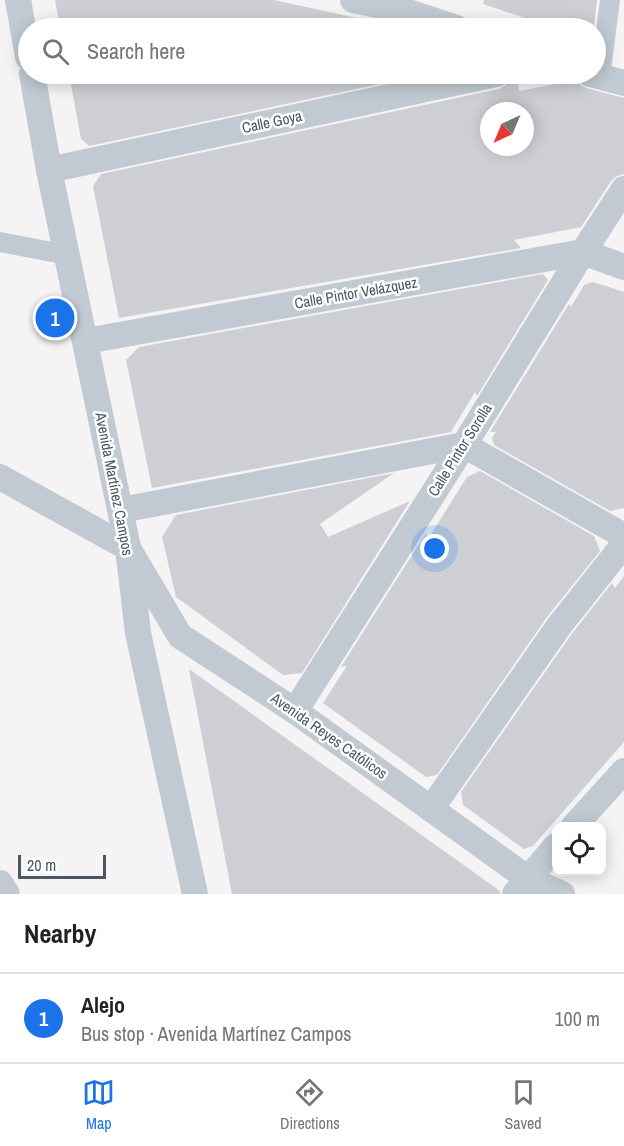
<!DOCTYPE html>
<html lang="en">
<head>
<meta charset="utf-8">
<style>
	body { margin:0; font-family:"Archivo Narrow",sans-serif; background:#f2f2f2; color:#222 }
	.controls { position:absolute; right:18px; bottom:18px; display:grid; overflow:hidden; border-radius:12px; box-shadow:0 3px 15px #0003 }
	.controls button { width:54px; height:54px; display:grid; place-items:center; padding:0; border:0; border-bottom:2px solid #e0e0e0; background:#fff; color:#222; font:30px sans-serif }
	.compass { position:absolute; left:480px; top:102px; width:54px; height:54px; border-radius:50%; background:#fff; box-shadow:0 3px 15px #0003; rotate:224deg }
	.scale { position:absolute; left:18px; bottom:15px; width:88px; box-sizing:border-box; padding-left:6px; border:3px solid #4a5661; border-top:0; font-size:16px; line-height:21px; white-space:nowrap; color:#4a5661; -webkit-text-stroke:4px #fff; paint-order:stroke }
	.you { position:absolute; left:435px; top:549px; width:21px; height:21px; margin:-15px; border:4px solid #fff; border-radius:50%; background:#1a73e8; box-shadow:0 0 0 9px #1a73e833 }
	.badge { display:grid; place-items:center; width:39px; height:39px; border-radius:50%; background:#1a73e8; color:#fff; font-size:20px; font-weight:700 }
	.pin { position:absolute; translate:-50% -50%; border:3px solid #fff; box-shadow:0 2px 6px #0006 }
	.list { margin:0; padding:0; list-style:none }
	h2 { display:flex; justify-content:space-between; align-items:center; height:78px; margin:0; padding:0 24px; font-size:26px }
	h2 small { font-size:20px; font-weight:400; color:#767676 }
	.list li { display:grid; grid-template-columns:39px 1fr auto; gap:18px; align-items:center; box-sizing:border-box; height:90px; padding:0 24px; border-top:2px solid #e0e0e0 }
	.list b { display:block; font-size:22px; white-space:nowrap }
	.list p { margin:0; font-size:20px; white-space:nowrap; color:#767676 }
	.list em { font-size:20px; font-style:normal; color:#767676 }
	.icon { flex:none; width:33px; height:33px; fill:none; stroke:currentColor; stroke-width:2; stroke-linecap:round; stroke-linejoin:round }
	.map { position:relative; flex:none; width:624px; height:894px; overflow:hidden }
	.search { position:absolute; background:#fff; box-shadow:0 3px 15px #0003; left:18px; right:18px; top:18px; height:66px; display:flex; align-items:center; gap:15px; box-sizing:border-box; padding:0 21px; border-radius:33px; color:#767676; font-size:22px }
	.sheet { height:168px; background:#fff }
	nav { display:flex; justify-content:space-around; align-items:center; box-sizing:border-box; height:84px; border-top:2px solid #e0e0e0; background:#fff; font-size:16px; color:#767676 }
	nav a { display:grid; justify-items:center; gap:3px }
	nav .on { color:#1a73e8 }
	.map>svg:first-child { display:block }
	.building { fill:#cdcfd5; fill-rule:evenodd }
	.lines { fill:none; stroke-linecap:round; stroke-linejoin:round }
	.pedestrian { stroke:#c1cad2; stroke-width:20 }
	.minor { stroke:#c1cad2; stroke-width:26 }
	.labels { text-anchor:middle; stroke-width:5; stroke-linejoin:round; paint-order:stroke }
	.street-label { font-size:15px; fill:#4a5661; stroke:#fff }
</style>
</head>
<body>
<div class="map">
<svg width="624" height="894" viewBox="0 0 624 894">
	<rect width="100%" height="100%" fill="#f5f3f3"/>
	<g class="building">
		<path d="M 55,0 L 274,0 L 357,18 L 356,28 L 60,28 Z"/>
		<path d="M 484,0 L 597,0 L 594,28 L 555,28 L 483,4 Z"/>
		<path d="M 69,74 L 427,74 L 89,146 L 81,139 Z"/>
		<path d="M 511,74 L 517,74 L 519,91 L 577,80 L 580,85 L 586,88 L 624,98 L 624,174 L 617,176 L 611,181 L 581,227 L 514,240 L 521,248 L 119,318 L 93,186 L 101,174 L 499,89 L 506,85 ZM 489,111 L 525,111 L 525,147 L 489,147 Z"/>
		<path d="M 543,274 L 548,280 L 477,396 L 475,392 L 451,432 L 152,488 L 126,360 L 139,347 Z"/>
		<path d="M 593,282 L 624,292 L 624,508 L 610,511 L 494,445 L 492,438 L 496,432 L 490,432 L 569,304 L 571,307 L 584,285 Z"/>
		<path d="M 480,471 L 594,536 L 600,551 L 547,617 L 437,775 L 426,777 L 323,703 L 347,666 L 341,667 L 426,533 L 428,539 L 467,477 Z"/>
		<path d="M 394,473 L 320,524 L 328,537 L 410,501 L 302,673 L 283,675 L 176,597 L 162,537 L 176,515 Z"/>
		<path d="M 624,576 L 624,742 L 533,846 L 524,849 L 463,805 L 461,792 L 571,635 L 612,583 L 615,588 Z"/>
		<path d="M 189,669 L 500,891 L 500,894 L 232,894 Z"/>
	</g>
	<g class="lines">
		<g class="pedestrian">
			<path d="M 600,77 L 610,0"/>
			<path d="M 0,242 L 68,255"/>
		</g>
		<g class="minor">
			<path d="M 18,0 L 28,57"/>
			<path d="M 353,0 L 405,11 L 457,28"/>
			<path d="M 32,74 L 49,170 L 128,548 L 138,633 L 195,894"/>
			<path d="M 590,74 L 624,83"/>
			<path d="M 49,170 L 496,74"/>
			<path d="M 86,341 L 583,252 L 624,267"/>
			<path d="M 0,477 L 128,548 L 180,636 L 295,711 L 527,878 L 562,894"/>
			<path d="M 121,510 L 464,445 L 624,536"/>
			<path d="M 295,711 L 464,445 L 583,252 L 624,189"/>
			<path d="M 431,809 L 559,626 L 624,544"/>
			<path d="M 574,826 L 624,771"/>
			<path d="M 0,883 L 7,894"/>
			<path d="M 515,894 L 556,846"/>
		</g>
	</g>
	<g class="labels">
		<g class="street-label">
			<text transform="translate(272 122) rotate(-12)" y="5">Calle Goya</text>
			<text transform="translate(356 293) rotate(-10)" y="5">Calle Pintor Velázquez</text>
			<text transform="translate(460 450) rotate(-58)" y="5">Calle Pintor Sorolla</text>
			<text transform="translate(114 484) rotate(79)" y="5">Avenida Martínez Campos</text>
			<text transform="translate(329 736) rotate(35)" y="5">Avenida Reyes Católicos</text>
		</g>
	</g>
</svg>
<div class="controls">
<button><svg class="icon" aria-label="locate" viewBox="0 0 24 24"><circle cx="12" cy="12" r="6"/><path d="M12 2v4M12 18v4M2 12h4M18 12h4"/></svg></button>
</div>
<svg class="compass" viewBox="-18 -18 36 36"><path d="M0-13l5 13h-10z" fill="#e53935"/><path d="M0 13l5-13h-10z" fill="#767676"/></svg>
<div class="scale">20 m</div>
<div class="you"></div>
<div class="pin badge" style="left:55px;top:318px">1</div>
<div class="search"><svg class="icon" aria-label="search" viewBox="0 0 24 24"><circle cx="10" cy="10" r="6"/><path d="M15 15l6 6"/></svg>Search here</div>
</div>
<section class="sheet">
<h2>Nearby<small></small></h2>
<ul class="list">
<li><span class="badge">1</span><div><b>Alejo</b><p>Bus stop · Avenida Martínez Campos</p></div><em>100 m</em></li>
</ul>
</section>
<nav>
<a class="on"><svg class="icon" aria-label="map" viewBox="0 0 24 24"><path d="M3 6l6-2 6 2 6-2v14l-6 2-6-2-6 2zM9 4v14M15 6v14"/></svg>Map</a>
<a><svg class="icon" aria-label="directions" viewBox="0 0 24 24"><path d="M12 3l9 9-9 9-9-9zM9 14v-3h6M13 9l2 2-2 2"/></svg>Directions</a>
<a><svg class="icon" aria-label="saved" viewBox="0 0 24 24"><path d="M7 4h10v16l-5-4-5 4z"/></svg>Saved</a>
</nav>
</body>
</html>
